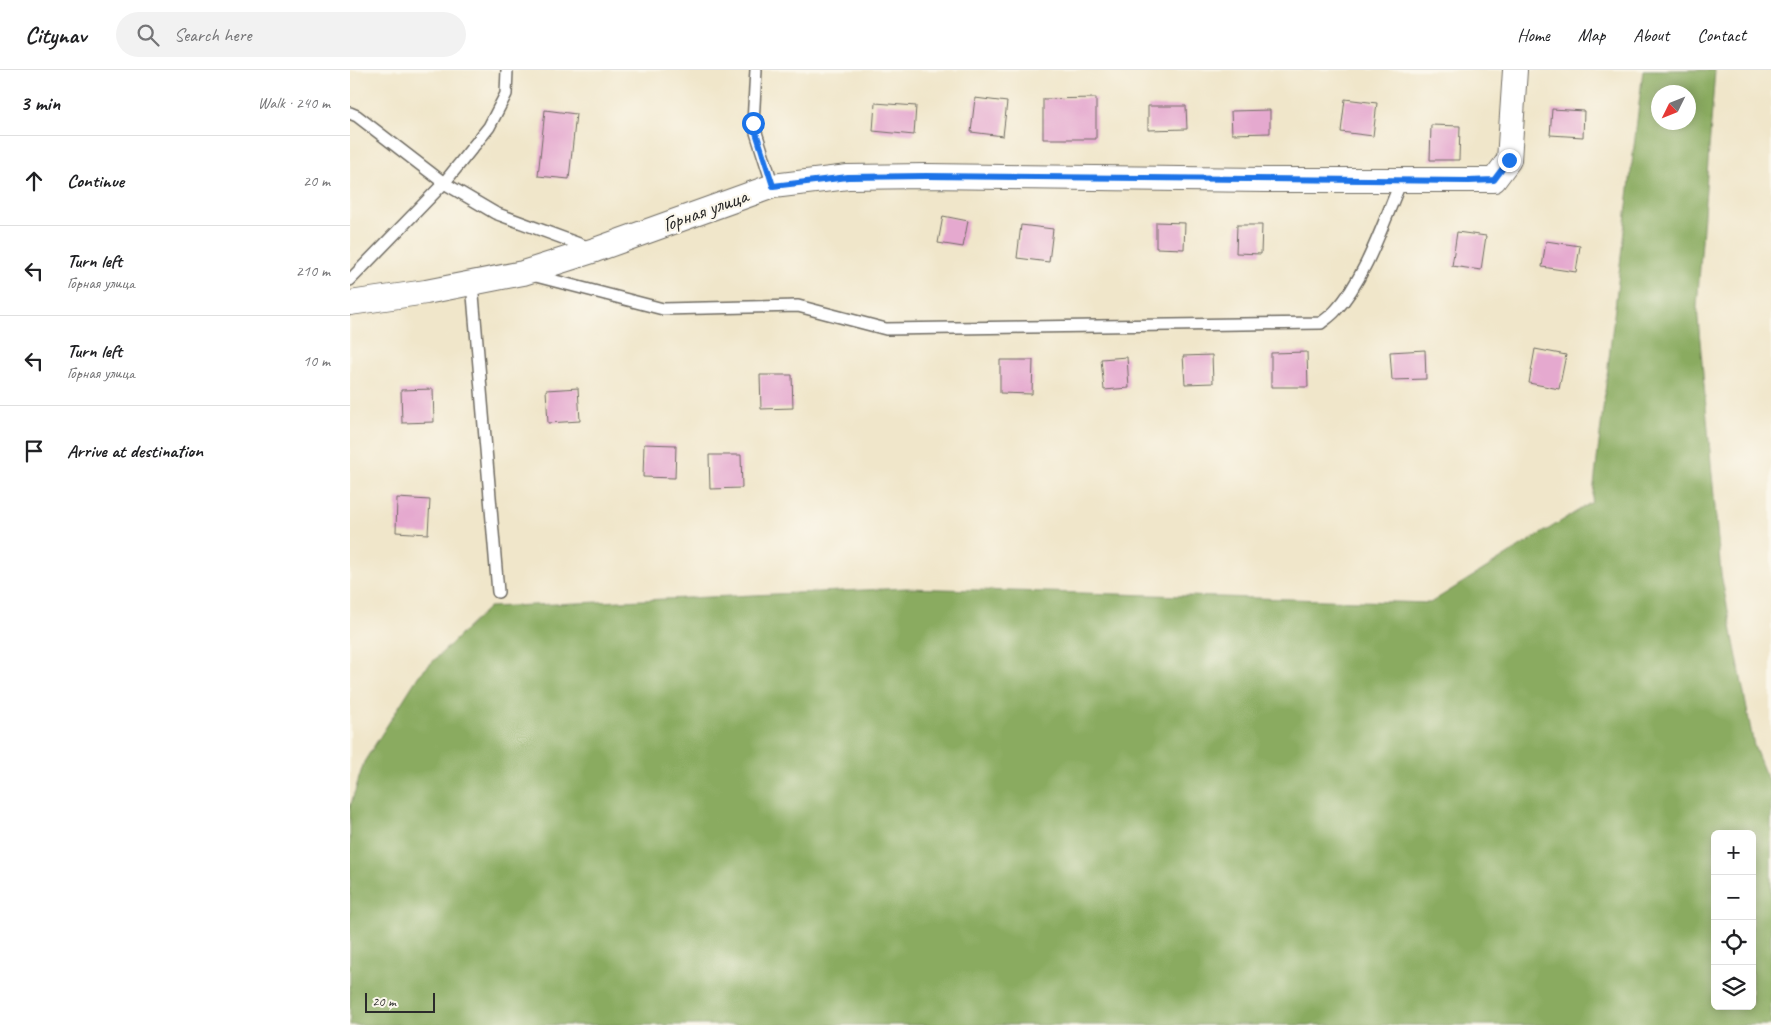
<!DOCTYPE html>
<html lang="en">
<head>
<meta charset="utf-8">
<style>
	body { margin:0; font-family:Caveat,sans-serif; background:#f2f2f2; color:#202124 }
	.controls { position:absolute; right:15px; bottom:15px; display:grid; overflow:hidden; border-radius:8px; box-shadow:0 2px 12px #0003 }
	.controls button { width:45px; height:45px; display:grid; place-items:center; padding:0; border:0; border-bottom:1px solid #e0e0e0; background:#fff; color:#202124; font:25px sans-serif }
	.compass { position:absolute; left:1301px; top:15px; width:45px; height:45px; border-radius:50%; background:#fff; box-shadow:0 2px 12px #0003; rotate:227deg }
	.scale { position:absolute; left:15px; bottom:12px; width:70px; box-sizing:border-box; padding-left:5px; border:2px solid #2b2b2b; border-top:0; font-size:14px; line-height:18px; white-space:nowrap; color:#2b2b2b; -webkit-text-stroke:4px #fbf7ec; paint-order:stroke }
	.stop { position:absolute; width:15px; height:15px; margin:-11px; border:4px solid #1a73e8; border-radius:50%; background:#fff }
	.stop.end { background:#1a73e8; border-color:#fff; box-shadow:0 1px 5px #0008 }
	.list { margin:0; padding:0; list-style:none }
	h2 { display:flex; justify-content:space-between; align-items:center; height:65px; margin:0; padding:0 20px; font-size:21px }
	h2 small { font-size:16px; font-weight:400; color:#757577 }
	.list li { display:grid; grid-template-columns:32px 1fr auto; gap:15px; align-items:center; box-sizing:border-box; height:90px; padding:0 20px; border-top:1px solid #e0e0e0 }
	.list b { display:block; font-size:19px; white-space:nowrap }
	.list p { margin:0; font-size:16px; white-space:nowrap; color:#757577 }
	.list em { font-size:16px; font-style:normal; color:#757577 }
	.icon { flex:none; width:28px; height:28px; fill:none; stroke:currentColor; stroke-width:2; stroke-linecap:round; stroke-linejoin:round }
	.map { position:relative; flex:none; width:1421px; height:955px; overflow:hidden }
	header { display:flex; align-items:center; gap:30px; box-sizing:border-box; height:70px; padding:0 25px; background:#fff; border-bottom:1px solid #e0e0e0 }
	header strong { font-size:24px }
	nav { display:flex; gap:28px; margin-inline-start:auto; font-size:18px }
	.search { width:350px; height:45px; background:#f2f2f2; display:flex; align-items:center; gap:12px; box-sizing:border-box; padding:0 18px; border-radius:28px; color:#757577; font-size:19px }
	main { display:flex }
	aside { flex:1; background:#fff }
	.map>svg:first-child { display:block }
	.forest { fill:#8aab60; stroke:#5a6b46; fill-rule:evenodd }
	.building { fill:#e5a9cf }
	.lines { fill:none; stroke-linecap:round; stroke-linejoin:round }
	.service-casing { stroke:#706c63; stroke-width:14 }
	.minor-casing { stroke:#706c63; stroke-width:26 }
	.service { stroke:#fff; stroke-width:11 }
	.minor { stroke:#fff; stroke-width:24 }
	.route { stroke:#1a73e8; stroke-width:6 }
	.labels { text-anchor:middle; stroke-width:4.5; stroke-linejoin:round; paint-order:stroke }
	.street-label { font-size:21px; fill:#2b2b2b; stroke:#fbf7ec }
</style>
</head>
<body>
<header>
<strong>Citynav</strong>
<div class="search"><svg class="icon" aria-label="search" viewBox="0 0 24 24"><circle cx="10" cy="10" r="6"/><path d="M15 15l6 6"/></svg>Search here</div>
<nav><a>Home</a><a>Map</a><a>About</a><a>Contact</a></nav>
</header>
<main>
<aside>
<h2>3 min<small>Walk · 240 m</small></h2>
<ul class="list">
<li><svg class="icon" aria-label="ahead" viewBox="0 0 24 24"><path d="M12 20V5M6 11l6-6 6 6"/></svg><div><b>Continue</b></div><em>20 m</em></li>
<li><svg class="icon" aria-label="left" viewBox="0 0 24 24"><path d="M17 20v-9H6M10 6l-5 5 5 5"/></svg><div><b>Turn left</b><p>Горная улица</p></div><em>210 m</em></li>
<li><svg class="icon" aria-label="left" viewBox="0 0 24 24"><path d="M17 20v-9H6M10 6l-5 5 5 5"/></svg><div><b>Turn left</b><p>Горная улица</p></div><em>10 m</em></li>
<li><svg class="icon" aria-label="arrive" viewBox="0 0 24 24"><path d="M6 21V4h12l-3 4 3 4H6"/></svg><div><b>Arrive at destination</b></div></li>
</ul>
</aside>
<div class="map">
<svg width="1421" height="955" viewBox="0 0 1421 955">
	<rect width="100%" height="100%" fill="#fbf7ec"/>
	<filter id="ink" filterUnits="userSpaceOnUse"><feTurbulence type="fractalNoise" baseFrequency=".02" numOctaves="2"/><feDisplacementMap in="SourceGraphic" scale="10" xChannelSelector="R" yChannelSelector="G"/><feConvolveMatrix kernelMatrix="1 2 1 2 8 2 1 2 1" color-interpolation-filters="sRGB"/></filter>
	<filter id="wash" filterUnits="userSpaceOnUse"><feTurbulence type="fractalNoise" baseFrequency=".0096" numOctaves="4" result="noise"/><feDisplacementMap in="SourceGraphic" scale="20" xChannelSelector="R" yChannelSelector="G"/><feGaussianBlur stdDeviation="1.12" result="paint"/><feColorMatrix in="noise" values="0 0 0 0 0 0 0 0 0 0 0 0 0 0 0 0 0 1.4 0 .05"/><feComposite in="paint" operator="in"/></filter>
	<g filter="url(#wash)">
		<rect width="100%" height="100%" fill="#f0e6ca"/>
		<path class="forest" d="M 1293,0 L 1365,0 L 1347,237 L 1371,504 L 1404,676 L 1421,718 L 1421,955 L 0,955 L 0,737 L 14,692 L 69,605 L 139,537 L 557,518 L 1080,533 L 1242,432 ZM 1308,22 L 1338,22 L 1338,52 L 1308,52 ZM 1365,764 L 1402,764 L 1402,936 L 1365,936 Z"/>
		<g id="blocks">
			<g class="building">
				<path d="M 625,28 L 657,32 L 653,66 L 621,62 Z"/>
				<path d="M 746,28 L 746,69 L 693,69 L 693,29 Z"/>
				<path d="M 995,29 L 1027,33 L 1023,66 L 991,62 Z"/>
				<path d="M 525,33 L 566,36 L 564,65 L 523,61 Z"/>
				<path d="M 798,36 L 836,36 L 837,59 L 798,60 Z"/>
				<path d="M 1202,39 L 1234,41 L 1233,67 L 1200,65 Z"/>
				<path d="M 195,40 L 226,44 L 219,109 L 188,106 Z"/>
				<path d="M 920,40 L 920,63 L 882,64 L 881,41 Z"/>
				<path d="M 1081,55 L 1110,56 L 1109,90 L 1080,90 Z"/>
				<path d="M 593,146 L 618,151 L 613,177 L 588,173 Z"/>
				<path d="M 806,152 L 835,153 L 834,179 L 806,178 Z"/>
				<path d="M 671,155 L 703,159 L 699,192 L 667,188 Z"/>
				<path d="M 887,155 L 912,155 L 911,184 L 886,183 Z"/>
				<path d="M 1107,162 L 1136,166 L 1131,200 L 1102,196 Z"/>
				<path d="M 1196,171 L 1230,176 L 1226,202 L 1192,197 Z"/>
				<path d="M 1185,279 L 1216,285 L 1209,319 L 1179,313 Z"/>
				<path d="M 1075,280 L 1076,309 L 1042,310 L 1040,282 Z"/>
				<path d="M 957,282 L 958,317 L 921,317 L 921,283 Z"/>
				<path d="M 862,285 L 863,313 L 835,314 L 833,286 Z"/>
				<path d="M 777,287 L 779,318 L 754,320 L 751,289 Z"/>
				<path d="M 650,290 L 683,290 L 682,324 L 650,323 Z"/>
				<path d="M 410,305 L 442,305 L 443,338 L 411,339 Z"/>
				<path d="M 228,318 L 230,351 L 198,353 L 196,320 Z"/>
				<path d="M 83,319 L 84,352 L 52,353 L 51,320 Z"/>
				<path d="M 294,374 L 326,375 L 325,408 L 293,407 Z"/>
				<path d="M 359,385 L 391,385 L 392,418 L 360,419 Z"/>
				<path d="M 47,428 L 80,430 L 78,464 L 46,462 Z"/>
			</g>
		</g>
	</g>
	<g filter="url(#ink)">
		<use href="#blocks" fill-opacity="0" stroke="#706c63" stroke-width="1"/>
		<g class="lines">
			<defs>
				<g id="service">
					<path d="M 406,0 L 403,53 L 423,116"/>
					<path d="M 0,43 L 7,46 L 94,113 L 145,143 L 240,178"/>
					<path d="M 182,205 L 313,239 L 448,236 L 536,259 L 971,253 C 976,249 982,245 986,240 C 1015,210 1035,148 1052,109"/>
					<path d="M 0,210 L 94,113 L 139,57 L 156,24 L 157,0"/>
					<path d="M 122,213 L 148,522"/>
				</g>
				<path id="minor" d="M 0,233 L 76,222 L 173,203 L 245,180 L 423,116 L 498,107 L 576,106 L 915,110 L 1144,110 L 1159,90 L 1165,0"/>
			</defs>
			<use href="#service" class="service-casing"/>
			<use href="#minor" class="minor-casing"/>
			<use href="#service" class="service"/>
			<use href="#minor" class="minor"/>
		</g>
	</g>
	<g class="lines" filter="url(#ink)">
		<path class="route" d="M 403,53 L 423,116 L 498,107 L 576,106 L 1119,111 L 1144,110 L 1159,90"/>
	</g>
	<g class="labels">
		<g class="street-label">
			<text transform="translate(355 140) rotate(-20)" y="7">Горная улица</text>
		</g>
	</g>
</svg>
<div class="controls">
<button>+</button>
<button>−</button>
<button><svg class="icon" aria-label="locate" viewBox="0 0 24 24"><circle cx="12" cy="12" r="6"/><path d="M12 2v4M12 18v4M2 12h4M18 12h4"/></svg></button>
<button><svg class="icon" aria-label="layers" viewBox="0 0 24 24"><path d="M12 4l9 5-9 5-9-5zM3 14l9 5 9-5"/></svg></button>
</div>
<svg class="compass" viewBox="-18 -18 36 36"><path d="M0-13l5 13h-10z" fill="#e53935"/><path d="M0 13l5-13h-10z" fill="#757577"/></svg>
<div class="scale">20 m</div>
<div class="stop" style="left:403px;top:53px"></div>
<div class="stop end" style="left:1159px;top:90px"></div>
</div>
</main>
</body>
</html>
